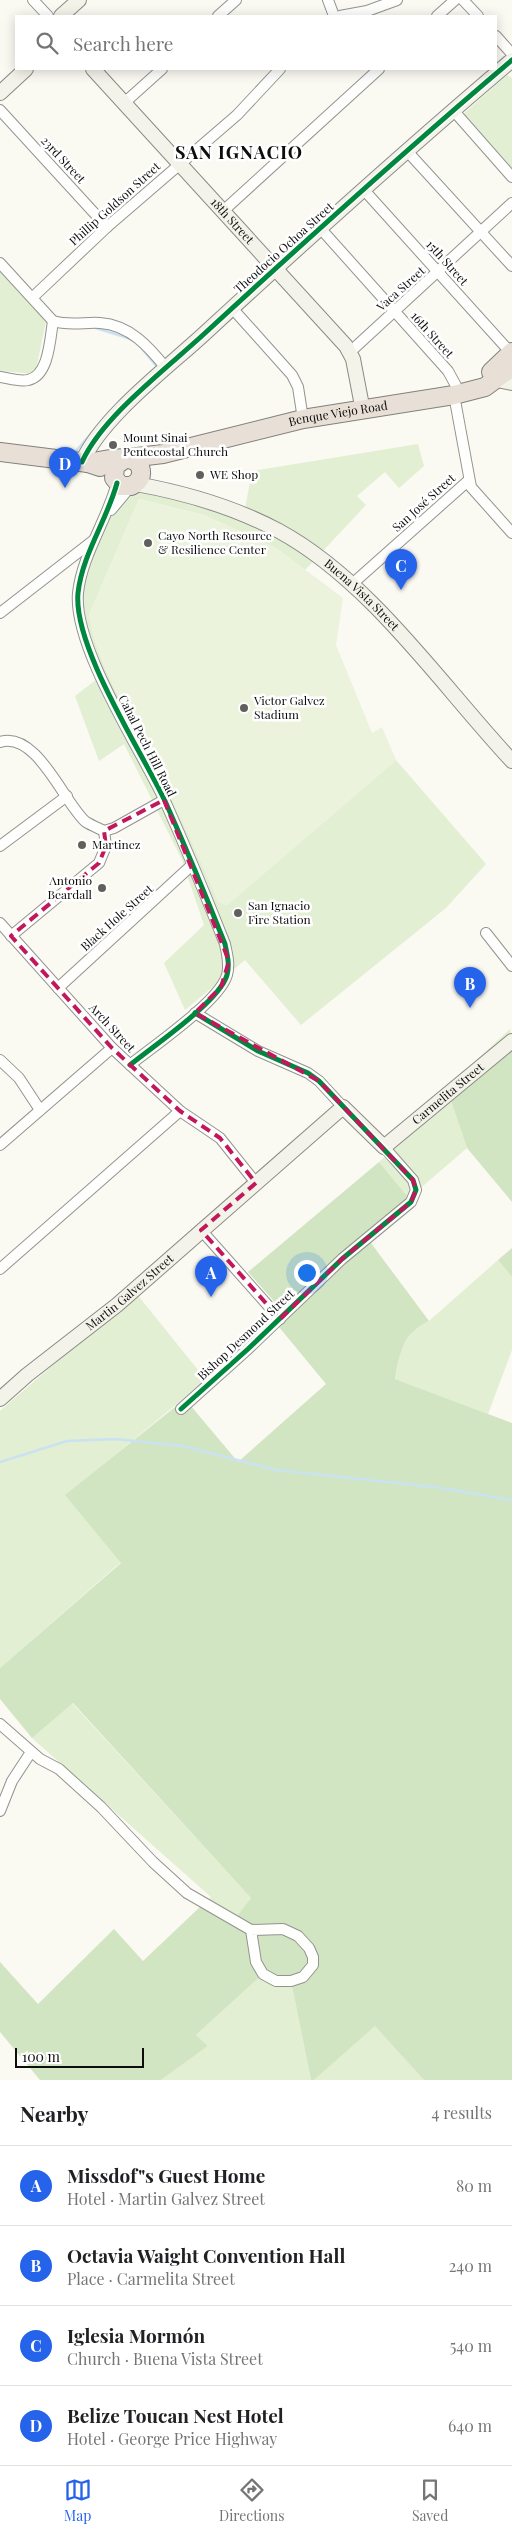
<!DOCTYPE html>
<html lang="en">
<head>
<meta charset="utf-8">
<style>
	body { margin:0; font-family:"Playfair Display",serif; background:#f2f2f2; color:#202124 }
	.scale { position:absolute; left:15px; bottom:12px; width:129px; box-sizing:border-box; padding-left:5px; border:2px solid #0d0d0d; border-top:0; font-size:14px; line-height:18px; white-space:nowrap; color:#0d0d0d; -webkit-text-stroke:4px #fff; paint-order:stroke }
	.you { position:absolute; left:306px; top:1272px; width:18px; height:18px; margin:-12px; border:4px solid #fff; border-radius:50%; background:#1a73e8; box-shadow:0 0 0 8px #1a73e833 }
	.badge { display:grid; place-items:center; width:32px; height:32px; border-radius:50%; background:#2563eb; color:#fff; font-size:16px; font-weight:700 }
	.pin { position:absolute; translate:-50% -41px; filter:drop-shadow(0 1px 2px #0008) }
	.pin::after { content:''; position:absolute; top:26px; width:18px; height:15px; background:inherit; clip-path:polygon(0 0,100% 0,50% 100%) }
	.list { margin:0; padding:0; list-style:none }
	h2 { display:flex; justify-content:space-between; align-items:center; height:65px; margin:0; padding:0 20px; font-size:21px }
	h2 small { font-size:16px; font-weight:400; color:#757577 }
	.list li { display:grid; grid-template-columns:32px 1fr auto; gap:15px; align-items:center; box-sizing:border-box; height:80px; padding:0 20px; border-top:1px solid #e0e0e0 }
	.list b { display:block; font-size:19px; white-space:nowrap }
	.list p { margin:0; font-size:16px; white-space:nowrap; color:#757577 }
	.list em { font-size:16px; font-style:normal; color:#757577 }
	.icon { flex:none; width:28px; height:28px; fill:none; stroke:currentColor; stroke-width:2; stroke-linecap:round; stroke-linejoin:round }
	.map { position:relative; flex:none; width:512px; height:2080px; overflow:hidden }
	.search { position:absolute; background:#fff; box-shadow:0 2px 12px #0003; left:15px; right:15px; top:15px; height:55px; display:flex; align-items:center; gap:12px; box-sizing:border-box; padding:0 18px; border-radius:0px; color:#757577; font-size:19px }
	.sheet { height:385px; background:#fff }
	nav { display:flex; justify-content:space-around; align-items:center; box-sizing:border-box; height:70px; border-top:1px solid #e0e0e0; background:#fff; font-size:14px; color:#757577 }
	nav a { display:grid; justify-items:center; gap:2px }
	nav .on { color:#2563eb }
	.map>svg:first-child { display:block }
	.green { fill:#e2efd3 }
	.forest { fill:#d2e5c2 }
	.pitch { fill:#ebf3dd }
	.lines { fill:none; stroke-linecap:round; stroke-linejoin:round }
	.stream { stroke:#cae2f2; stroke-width:2.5 }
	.street-casing { stroke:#949390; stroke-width:12 }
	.secondary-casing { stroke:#8a8a87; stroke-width:16 }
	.highway-casing { stroke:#81817d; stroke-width:20 }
	.street { stroke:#fefefd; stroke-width:10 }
	.secondary { stroke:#f4f3ea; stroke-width:14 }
	.highway { stroke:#e8e0d6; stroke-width:18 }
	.cycleway-casing { stroke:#fff; stroke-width:8 }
	.cycleway { stroke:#00873e; stroke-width:5 }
	.marked { fill:none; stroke:#c2185b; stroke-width:4; stroke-dasharray:10 6; stroke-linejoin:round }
	.poi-dot { fill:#60605d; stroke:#fff; stroke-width:2 }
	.labels { text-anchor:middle; stroke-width:5; stroke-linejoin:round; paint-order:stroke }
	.street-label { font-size:12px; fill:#0d0d0d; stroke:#fff }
	.poi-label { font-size:12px; fill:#0d0d0d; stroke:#fff; text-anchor:start }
	.district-label { font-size:18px; font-weight:bold; letter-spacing:1px; fill:#0d0d0d; stroke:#fff }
</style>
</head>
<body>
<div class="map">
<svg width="512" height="2080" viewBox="0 0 512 2080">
	<rect width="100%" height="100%" fill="#faf9f2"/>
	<g class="green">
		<path d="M 507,75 L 512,78 L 512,174 L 461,116 Z"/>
		<path d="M 0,271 L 46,321 L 35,374 L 0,371 Z"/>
		<path d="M 418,444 L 424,466 L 399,488 L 385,472 L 357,496 L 366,505 L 305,570 L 276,548 L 204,515 L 139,499 L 89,615 C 97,664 127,710 149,754 C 174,803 197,851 219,902 L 227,905 L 396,760 L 486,864 L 446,908 L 301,1025 L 245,960 L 185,1010 L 164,963 L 204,925 L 182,860 L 124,744 L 99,761 L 75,696 L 101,676 L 75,609 L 103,511 L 114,515 L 121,501 L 137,490 L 245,509 L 252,471 Z"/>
		<path d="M 510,1029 L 512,1046 L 451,1101 L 467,1148 L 409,1198 L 379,1162 L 400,1144 L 394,1136 Z"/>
		<path d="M 498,1260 L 512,1277 L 512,1350 L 488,1414 L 395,1379 L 401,1348 L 415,1328 L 429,1321 Z"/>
		<path d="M 136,1293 L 206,1380 L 66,1495 L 121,1562 L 0,1668 L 0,1411 Z"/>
		<path d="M 72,1703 L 251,1898 L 233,1921 L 202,1905 L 211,1897 L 32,1738 Z"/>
		<path d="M 263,1974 L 291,1981 L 311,2080 L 161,2080 L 208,2046 L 196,2035 Z"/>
		<path d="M 375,2025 L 424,2080 L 314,2080 Z"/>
	</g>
	<g class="forest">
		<path d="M 512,1046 L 512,1202 L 467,1148 L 451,1101 Z"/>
		<path d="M 379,1162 L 409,1198 L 365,1235 L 429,1321 C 402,1334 400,1352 395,1379 L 512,1423 L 512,2080 L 424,2080 L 375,2026 L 314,2080 L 311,2080 L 291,1981 L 263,1974 L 196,2035 L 208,2046 L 161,2080 L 40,2080 L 0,2032 L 0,1962 L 38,2004 L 114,1929 L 143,1961 L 202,1905 L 233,1921 L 251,1898 L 73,1703 L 32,1738 L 0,1699 L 0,1668 L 121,1563 L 65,1495 L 185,1399 L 238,1462 L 326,1384 L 279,1327 L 288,1317 L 248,1272 Z"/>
		<path d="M 512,1248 L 512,1277 L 498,1260 Z"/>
	</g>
	<path class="pitch" d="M 139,499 L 204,515 L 276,548 L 343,598 L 336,645 L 372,733 L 382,727 L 396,760 L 227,905 L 218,902 C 197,851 174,803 149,754 C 127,710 97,664 89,615 Z"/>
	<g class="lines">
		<g class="stream">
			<path d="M 496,65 L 504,57"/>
			<path d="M 96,328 L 131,339"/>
			<path d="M 139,345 L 157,367"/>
			<path d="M 75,452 L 108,414"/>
			<path d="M 0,1462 L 67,1441 L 115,1439 L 183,1446 L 276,1470 L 435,1487 L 512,1500"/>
		</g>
		<defs>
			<g id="street">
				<path d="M 33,0 L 48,16"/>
				<path d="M 328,0 L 334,16"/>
				<path d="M 463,0 L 478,16"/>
				<path d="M 218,16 L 236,0"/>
				<path d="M 340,16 L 367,11 L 397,0"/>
				<path d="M 437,16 L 455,0"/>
				<path d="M 496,36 L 512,54"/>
				<path d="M 123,104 L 162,69"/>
				<path d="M 0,110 L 107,227"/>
				<path d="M 453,110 L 512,177"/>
				<path d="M 407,151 L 512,266"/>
				<path d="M 364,190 L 511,353"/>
				<path d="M 222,212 L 379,69"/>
				<path d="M 321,229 L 448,371 L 460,393"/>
				<path d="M 0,263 L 53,321 C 69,326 85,322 100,323 C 130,325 149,347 166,368"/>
				<path d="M 33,297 L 107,227 L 237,115 L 280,69"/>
				<path d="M 232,308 L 292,375 L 298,387 L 303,419"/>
				<path d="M 350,352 L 512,203"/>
				<path d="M 0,377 C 8,378 19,382 28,380 C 49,376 50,339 53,321"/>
				<path d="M 454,395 L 471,487 L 512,533"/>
				<path d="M 117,483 C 107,520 82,555 78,593 C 73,647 141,750 165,801 C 186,848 206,896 225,944 C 227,954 230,964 227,975 C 220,1001 152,1047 130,1065"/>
				<path d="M 111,510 L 131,486"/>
				<path d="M 351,585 L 469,480"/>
				<path d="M 0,613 L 94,540"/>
				<path d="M 0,742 C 37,730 65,805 86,822 C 91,825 98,828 104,831 L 114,828 L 164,800"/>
				<path d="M 0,846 L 67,796"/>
				<path d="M 0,923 L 112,1048 L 180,1111 L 220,1138 L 256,1183"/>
				<path d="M 486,933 L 512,966"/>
				<path d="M 11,936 L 99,863 L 106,846 L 104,831"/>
				<path d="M 58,988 L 192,865"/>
				<path d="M 195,1013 L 258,1051 L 308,1073 L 319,1081 L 343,1107"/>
				<path d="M 0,1060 L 19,1078 L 40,1110"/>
				<path d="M 0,1145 L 112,1048"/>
				<path d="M 201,1230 L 280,1319"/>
				<path d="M 0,1269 L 180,1111"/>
				<path d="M 181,1409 L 248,1349 L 342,1259 L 411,1202 L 416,1190 L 413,1180 L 384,1147"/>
				<path d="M 0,1724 L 40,1759 L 59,1769 L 101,1807 L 153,1862 L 187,1893 L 251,1930 L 283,1929 L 298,1936 L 309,1948 L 313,1957 L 313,1965 L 303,1977 L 291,1981 L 276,1981 L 263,1974 L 256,1962 L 251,1930"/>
				<path d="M 0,1811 L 12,1781 L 31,1752"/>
			</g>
			<g id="secondary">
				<path d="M 61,16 L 79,0"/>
				<path id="s1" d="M 93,69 L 346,346 L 353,359 L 363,411"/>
				<path d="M 0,93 L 26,69"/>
				<path d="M 497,380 L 512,383"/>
				<path d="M 82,462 C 102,417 166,369 204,334 C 305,241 407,149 512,60"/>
				<path id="s2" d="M 136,484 C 186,493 234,507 279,531 C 371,581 441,685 512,761"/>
				<path id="s3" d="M 0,1399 L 27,1375 L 117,1305 L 343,1107 L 384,1147 L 512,1041"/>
			</g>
			<g id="highway">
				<path d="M 491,372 L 512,352"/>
				<path d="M 0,452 L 88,463 L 100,467"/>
				<path id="s4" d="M 129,458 L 163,454 L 303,419 L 454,395 L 485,387 L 512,367"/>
				<path d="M 88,463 C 102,461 139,450 141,471 C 142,478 137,483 131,486 L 121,486 L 114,478 L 115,466 L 125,459"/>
			</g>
		</defs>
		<use href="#street" class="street-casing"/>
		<use href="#secondary" class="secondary-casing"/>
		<use href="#highway" class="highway-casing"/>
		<use href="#street" class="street"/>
		<use href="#secondary" class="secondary"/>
		<use href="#highway" class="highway"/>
		<defs>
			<g id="cycleway">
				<path d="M 82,462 C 102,417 166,369 204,334 C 305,241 407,149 512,60"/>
				<path d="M 117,483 C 107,520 82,555 78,593 C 73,647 141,750 165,801 C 186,848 206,896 225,944 C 227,954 230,964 227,975 C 220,1001 152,1047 130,1065"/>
				<path d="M 181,1409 L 248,1349 L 342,1259 L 411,1202 L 416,1190 L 413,1180 L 319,1081 L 308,1073 L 258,1051 L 195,1013"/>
			</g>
		</defs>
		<use href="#cycleway" class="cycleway-casing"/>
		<use href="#cycleway" class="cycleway"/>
	</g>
	<path class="marked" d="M 164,800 L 229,961 L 221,987 L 195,1013 L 319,1081 L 413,1180 L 416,1190 L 411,1202 L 342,1259 L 280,1319 L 201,1230 L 256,1183 L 220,1138 L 180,1111 L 112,1048 L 11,936 L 99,863 L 106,846 L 104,831 Z"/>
	<g class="poi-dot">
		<circle cx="113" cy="445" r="5"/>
		<circle cx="200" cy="475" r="5"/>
		<circle cx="148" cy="543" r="5"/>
		<circle cx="244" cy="708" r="5"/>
		<circle cx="82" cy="845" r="5"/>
		<circle cx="102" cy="888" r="5"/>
		<circle cx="238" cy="913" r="5"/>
	</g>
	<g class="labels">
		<g class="street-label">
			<text transform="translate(63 160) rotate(47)" y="4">23rd Street</text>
			<text transform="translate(115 204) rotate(-42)" y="4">Phillip Goldson Street</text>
			<text dy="4" stroke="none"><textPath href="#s1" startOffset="206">18th Street</textPath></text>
			<text transform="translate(284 248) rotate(-42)" y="4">Theodocio Ochoa Street</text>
			<text transform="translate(447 263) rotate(48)" y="4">15th Street</text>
			<text transform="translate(401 289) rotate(-42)" y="4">Vaca Street</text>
			<text transform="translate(432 335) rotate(48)" y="4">16th Street</text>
			<text dy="4" stroke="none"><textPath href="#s4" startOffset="214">Benque Viejo Road</textPath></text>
			<text transform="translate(424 503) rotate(-42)" y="4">San José Street</text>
			<text dy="4" stroke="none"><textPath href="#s2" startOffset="256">Buena Vista Street</textPath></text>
			<text transform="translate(147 746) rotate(63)" y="4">Cahal Pech Hill Road</text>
			<text transform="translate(117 918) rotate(-42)" y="4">Black Hole Street</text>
			<text transform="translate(112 1028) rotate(47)" y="4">Arch Street</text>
			<text dy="4" stroke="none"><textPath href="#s3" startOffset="591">Carmelita Street</textPath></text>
			<text dy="4" stroke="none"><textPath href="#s3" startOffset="168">Martin Galvez Street</textPath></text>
			<text transform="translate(246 1335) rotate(-43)" y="4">Bishop Desmond Street</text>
		</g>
		<g class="poi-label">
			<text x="123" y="442">Mount Sinai<tspan x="123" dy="14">Pentecostal Church</tspan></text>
			<text x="210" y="479">WE Shop</text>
			<text x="158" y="540">Cayo North Resource<tspan x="158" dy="14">&amp; Resilience Center</tspan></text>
			<text x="254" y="705">Victor Galvez<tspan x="254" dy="14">Stadium</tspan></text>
			<text x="92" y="849">Martinez</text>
			<text x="92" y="885" text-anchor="end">Antonio<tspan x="92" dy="14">Beardall</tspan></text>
			<text x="248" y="910">San Ignacio<tspan x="248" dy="14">Fire Station</tspan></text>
		</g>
		<g class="district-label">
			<text x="239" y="159">SAN IGNACIO</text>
		</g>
	</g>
</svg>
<div class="scale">100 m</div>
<div class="you"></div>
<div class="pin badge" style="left:211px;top:1297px">A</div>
<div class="pin badge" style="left:470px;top:1008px">B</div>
<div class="pin badge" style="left:401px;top:590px">C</div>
<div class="pin badge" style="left:65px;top:488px">D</div>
<div class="search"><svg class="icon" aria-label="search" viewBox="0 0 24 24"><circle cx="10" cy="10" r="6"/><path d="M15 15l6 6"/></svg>Search here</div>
</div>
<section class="sheet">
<h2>Nearby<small>4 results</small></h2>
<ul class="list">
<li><span class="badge">A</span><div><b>Missdof&quot;s Guest Home</b><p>Hotel · Martin Galvez Street</p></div><em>80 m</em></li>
<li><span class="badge">B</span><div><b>Octavia Waight Convention Hall</b><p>Place · Carmelita Street</p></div><em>240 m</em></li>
<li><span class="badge">C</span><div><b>Iglesia Mormón</b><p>Church · Buena Vista Street</p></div><em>540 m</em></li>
<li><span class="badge">D</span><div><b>Belize Toucan Nest Hotel</b><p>Hotel · George Price Highway</p></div><em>640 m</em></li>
</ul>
</section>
<nav>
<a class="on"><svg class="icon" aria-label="map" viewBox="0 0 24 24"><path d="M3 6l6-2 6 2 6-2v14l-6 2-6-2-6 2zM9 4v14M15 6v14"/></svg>Map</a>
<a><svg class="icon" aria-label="directions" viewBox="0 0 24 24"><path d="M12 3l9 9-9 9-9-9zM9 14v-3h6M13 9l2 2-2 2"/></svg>Directions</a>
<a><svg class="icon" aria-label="saved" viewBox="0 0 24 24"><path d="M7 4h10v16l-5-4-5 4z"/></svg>Saved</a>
</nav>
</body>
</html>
